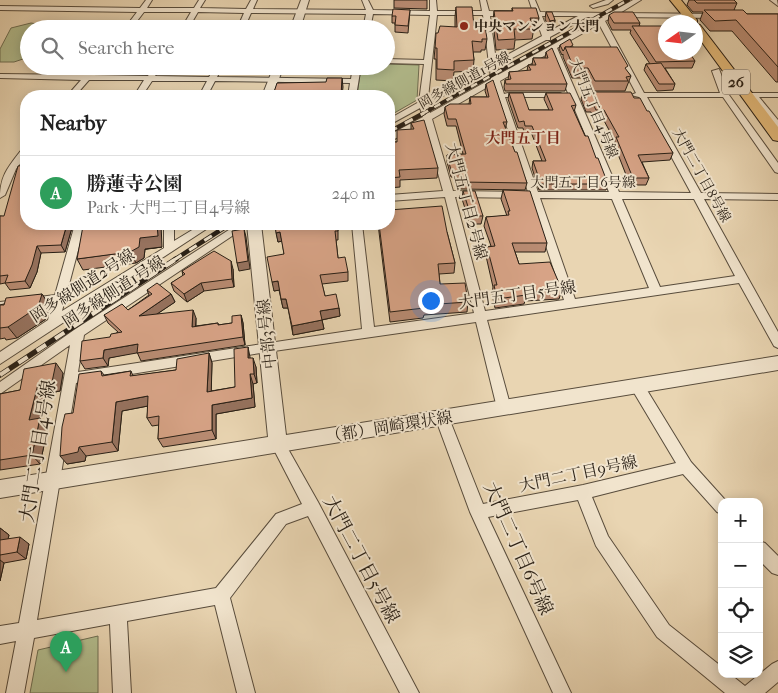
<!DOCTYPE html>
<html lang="en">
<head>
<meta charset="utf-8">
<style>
	body { margin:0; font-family:"IM FELL French Canon","Noto Serif JP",serif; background:#f2f2f2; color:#222 }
	.controls { position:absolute; right:15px; bottom:15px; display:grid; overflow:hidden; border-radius:10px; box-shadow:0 2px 12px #0003 }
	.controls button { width:45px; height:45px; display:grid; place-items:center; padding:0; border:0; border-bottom:1px solid #e0e0e0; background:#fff; color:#222; font:25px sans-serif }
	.compass { position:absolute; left:658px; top:15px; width:45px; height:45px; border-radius:50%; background:#fff; box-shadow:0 2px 12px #0003; rotate:256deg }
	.you { position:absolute; left:430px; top:300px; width:18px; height:18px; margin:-12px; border:4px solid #fff; border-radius:50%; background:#1a73e8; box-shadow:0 0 0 8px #1a73e833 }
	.badge { display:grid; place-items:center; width:32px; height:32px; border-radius:50%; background:#8f2418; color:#fff; font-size:16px; font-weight:700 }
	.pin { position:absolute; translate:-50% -41px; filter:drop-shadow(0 1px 2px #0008) }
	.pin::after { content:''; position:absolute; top:26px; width:18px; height:15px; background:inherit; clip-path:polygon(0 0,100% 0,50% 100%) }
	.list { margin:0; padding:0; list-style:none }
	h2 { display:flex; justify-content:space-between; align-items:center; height:65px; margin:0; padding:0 20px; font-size:21px }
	h2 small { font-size:16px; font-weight:400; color:#767676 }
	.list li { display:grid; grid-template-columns:32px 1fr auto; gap:15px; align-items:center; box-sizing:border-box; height:75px; padding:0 20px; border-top:1px solid #e0e0e0 }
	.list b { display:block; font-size:19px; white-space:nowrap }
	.list p { margin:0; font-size:16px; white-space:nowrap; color:#767676 }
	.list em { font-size:16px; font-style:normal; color:#767676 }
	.icon { flex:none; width:28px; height:28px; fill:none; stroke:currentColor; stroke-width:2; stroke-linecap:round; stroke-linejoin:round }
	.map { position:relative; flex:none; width:778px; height:693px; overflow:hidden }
	.search { position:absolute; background:#fff; box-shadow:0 2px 12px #0003; left:20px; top:20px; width:375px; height:55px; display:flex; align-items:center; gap:12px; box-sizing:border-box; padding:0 18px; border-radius:28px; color:#767676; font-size:19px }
	.panel { position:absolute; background:#fff; box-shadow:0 2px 12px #0003; left:20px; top:90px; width:375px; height:140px; border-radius:20px }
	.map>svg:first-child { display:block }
	.green { fill:#b3be8f; stroke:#6e6e52 }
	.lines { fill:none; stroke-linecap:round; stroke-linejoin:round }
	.minor-casing { stroke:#584c3c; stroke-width:2 }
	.tertiary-casing { stroke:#584c3c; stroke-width:2 }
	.primary-casing { stroke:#281f15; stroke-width:2 }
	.minor { fill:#f1e4cd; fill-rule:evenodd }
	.tertiary { fill:#f1e4cd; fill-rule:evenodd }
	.primary { fill:#e4ba79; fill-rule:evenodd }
	.rail-far2-casing { stroke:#281f15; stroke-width:4 }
	.rail-far1-casing { stroke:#281f15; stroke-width:4.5 }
	.rail-casing { stroke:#281f15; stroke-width:5.5 }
	.rail-far2 { stroke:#f1e4cd; stroke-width:2.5; stroke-dasharray:7; stroke-linecap:butt }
	.rail-far1 { stroke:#f1e4cd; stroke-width:3; stroke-dasharray:9; stroke-linecap:butt }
	.rail { stroke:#f1e4cd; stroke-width:4; stroke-dasharray:11; stroke-linecap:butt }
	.wall { fill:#b98c73; stroke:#281f15 }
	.shaded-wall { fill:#96725e; stroke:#281f15 }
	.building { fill:#d7a386; stroke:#281f15 }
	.poi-dot { fill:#8f2418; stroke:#f1e4cd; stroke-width:2 }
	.labels { text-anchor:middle; stroke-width:4; stroke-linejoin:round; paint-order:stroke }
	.far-poi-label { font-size:14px; font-weight:bold; fill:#281f15; stroke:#f1e4cd; text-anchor:start }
	.far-street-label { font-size:14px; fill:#281f15; stroke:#f1e4cd }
	.shield { fill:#f1e4cd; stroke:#645a4c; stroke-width:1 }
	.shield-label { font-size:15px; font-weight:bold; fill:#281f15 }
	.far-neighbourhood-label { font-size:15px; font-weight:bold; fill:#7a1f14; stroke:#f1e4cd }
	.street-label { font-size:16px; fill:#281f15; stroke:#f1e4cd }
	.near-street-label { font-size:19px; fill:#281f15; stroke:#f1e4cd }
</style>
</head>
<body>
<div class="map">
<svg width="778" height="693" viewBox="0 0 778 693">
	<rect width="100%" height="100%" fill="#e9d5b2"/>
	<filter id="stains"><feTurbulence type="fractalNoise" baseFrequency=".004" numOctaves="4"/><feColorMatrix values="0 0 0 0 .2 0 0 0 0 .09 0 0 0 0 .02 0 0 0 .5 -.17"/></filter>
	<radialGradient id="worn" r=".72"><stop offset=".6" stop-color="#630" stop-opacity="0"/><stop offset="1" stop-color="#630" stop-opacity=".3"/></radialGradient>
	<g class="green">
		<path d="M 31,23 L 44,25 L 42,29 L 29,29 L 29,57 L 14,62 L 0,62 L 0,49 L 11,28 Z"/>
		<path d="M 386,64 L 419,65 L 417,100 L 389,116 L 389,96 L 357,96 L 361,66 L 386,66 Z"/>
		<path d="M 98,636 L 98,693 L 30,693 L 38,650 Z"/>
	</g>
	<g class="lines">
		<defs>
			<g id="minor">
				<path d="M 146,0 L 152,0 L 147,8 L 194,8 L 199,0 L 205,0 L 200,8 L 246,9 L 251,0 L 257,0 L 253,9 L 366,10 L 362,0 L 368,0 L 373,10 L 430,11 L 430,0 L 436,0 L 437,11 L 482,11 L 480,0 L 486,0 L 489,11 L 533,12 L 529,0 L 535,0 L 540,12 L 610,13 L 633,0 L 641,0 L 620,13 L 718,14 L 721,16 L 718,18 L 613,17 L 605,21 L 644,93 L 720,93 L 712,71 L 719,69 L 729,95 L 778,163 L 778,173 L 775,172 L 723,97 L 647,97 L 701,193 L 778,194 L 778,200 L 704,199 L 778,332 L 778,348 L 774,346 L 739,283 L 487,320 L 511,408 L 509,412 L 504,414 L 499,412 L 497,408 L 476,322 L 267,352 L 76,383 L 37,620 L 216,588 L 276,514 L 302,504 L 271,444 L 273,440 L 278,438 L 283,440 L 318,502 L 419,693 L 400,693 L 308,516 L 286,524 L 230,598 L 255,693 L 237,693 L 215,605 L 127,621 L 131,693 L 113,693 L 110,624 L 34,638 L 24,693 L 6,693 L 16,641 L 0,644 L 0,626 L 19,623 L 70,345 L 0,394 L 0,382 L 74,330 L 238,224 L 250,224 L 84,335 L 78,372 L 362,329 L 352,224 L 362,224 L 374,327 L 474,313 L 445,197 L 389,201 L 389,195 L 443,191 L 424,123 L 389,142 L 389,135 L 423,117 L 420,108 L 389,125 L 389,119 L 419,102 L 424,64 L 386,63 L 386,59 L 424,60 L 430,15 L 373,14 L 370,29 L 363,29 L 366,14 L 251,13 L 244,29 L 237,29 L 244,13 L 198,12 L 188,29 L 181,29 L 191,12 L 144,12 L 131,29 L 124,29 L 137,12 L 0,10 L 0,6 L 140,8 ZM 437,15 L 483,15 L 489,64 L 428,98 ZM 490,16 L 535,16 L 542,36 L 496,61 ZM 542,16 L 578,16 L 548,32 ZM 587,17 L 603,17 L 498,75 L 497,66 L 546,40 L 550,40 L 550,37 ZM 599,24 L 636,93 L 631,95 L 639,97 L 691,193 L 619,192 L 557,48 ZM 551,52 L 609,192 L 538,192 L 505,97 L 560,97 L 564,95 L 560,93 L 508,93 L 504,94 L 500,81 ZM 490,70 L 491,79 L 430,113 L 428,104 ZM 493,84 L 528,192 L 453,191 L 432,119 ZM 455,197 L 530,198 L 564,300 L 485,311 ZM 540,198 L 612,199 L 649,288 L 575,299 ZM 622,199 L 694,199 L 735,276 L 660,287 Z"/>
				<path d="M 606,0 L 613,0 L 608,4 L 593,8 L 590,6 Z"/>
				<path d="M 770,0 L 777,0 L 778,6 Z"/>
				<path d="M 92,66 L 100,66 L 93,75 L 148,76 L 154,66 L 162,66 L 155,76 L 209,77 L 215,66 L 223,66 L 217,77 L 351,79 L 353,66 L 361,66 L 356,96 L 348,96 L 350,83 L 215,81 L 207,96 L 199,96 L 207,81 L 152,81 L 142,96 L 134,96 L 144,80 L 89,80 L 75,96 L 67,96 L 81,80 L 0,78 L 0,74 L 84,75 Z"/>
				<path d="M 750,93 L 778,93 L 778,97 L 759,97 L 778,120 L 778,129 L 775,128 L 751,99 Z"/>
				<path d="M 26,147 L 26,156 L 16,169 L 5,195 L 0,198 C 0,175 9,166 23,148 Z"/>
				<path d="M 75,224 L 85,224 L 62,311 L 164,248 L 164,224 L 174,224 L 174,241 L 202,224 L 214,224 L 0,364 L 0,352 L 48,320 L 52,304 L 0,310 L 0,302 L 55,295 Z"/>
				<path d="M 637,381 L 642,382 L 691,462 L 727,502 L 722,502 L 722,514 L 717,512 L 683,474 L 592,497 L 608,536 L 669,625 L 722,667 L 722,674 L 730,674 L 745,686 L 772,664 L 778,661 L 778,682 L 765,693 L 725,693 L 657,637 L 596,546 L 578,500 L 488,517 L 571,693 L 553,693 L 470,512 L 435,417 L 437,413 L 442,411 L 447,413 L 483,504 L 583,485 L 676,463 L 630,386 L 632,382 Z"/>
				<path d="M 759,541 L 765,543 L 778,556 L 778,575 L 772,573 L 759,560 Z"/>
			</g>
			<g id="tertiary">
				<path d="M 301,0 L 309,0 L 300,29 L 290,29 Z"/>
				<path d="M 274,66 L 284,66 L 272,96 L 262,96 Z"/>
				<path d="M 247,224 L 261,224 L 286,435 L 778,356 L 778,370 L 0,498 L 0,480 L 268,437 Z"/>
			</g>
			<path id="primary" d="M 670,0 L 681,0 L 697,20 L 697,24 L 700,25 L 778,127 L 778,141 L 773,140 L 696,34 L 696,22 L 688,22 Z"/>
		</defs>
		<use href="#minor" class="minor-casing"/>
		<use href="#tertiary" class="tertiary-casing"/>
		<use href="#primary" class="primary-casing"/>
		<use href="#minor" class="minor"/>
		<use href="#tertiary" class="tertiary"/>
		<use href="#primary" class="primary"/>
		<defs>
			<path id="rail-far2" d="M 422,114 L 628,0"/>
			<g id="rail-far1">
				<path d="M 389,132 L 424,113"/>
				<path d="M 174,260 L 230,224"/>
			</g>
			<path id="rail" d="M 0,375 L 176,259"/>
		</defs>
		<use href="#rail-far2" class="rail-far2-casing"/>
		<use href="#rail-far1" class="rail-far1-casing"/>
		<use href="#rail" class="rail-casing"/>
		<use href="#rail-far2" class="rail-far2"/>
		<use href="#rail-far1" class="rail-far1"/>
		<use href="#rail" class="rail"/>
	</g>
	<g class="wall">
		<path d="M 394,0 L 427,0 L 427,9 L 394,8 Z"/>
		<path d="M 689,0 L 734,0 L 737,3 L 734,10 L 747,14 L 778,14 L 778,82 L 776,82 L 732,31 L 710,31 L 700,20 L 703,12 L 693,12 L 687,5 Z"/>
		<path d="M 456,7 L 487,39 L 485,50 L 481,50 L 481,52 L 473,52 L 474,60 L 473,71 L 454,72 L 453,81 L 436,80 L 436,59 L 434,59 L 435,48 L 438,33 L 455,27 L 455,17 Z"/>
		<path d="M 512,8 L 539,18 L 537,28 L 534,28 L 532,39 L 515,40 L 514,49 L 496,50 L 493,21 L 494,11 L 512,11 Z"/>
		<path d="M 410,10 L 408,33 L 395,32 L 395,23 L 392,23 L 392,16 Z"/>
		<path d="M 546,12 L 555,20 L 554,27 L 549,28 L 545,19 Z"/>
		<path d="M 609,15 L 640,23 L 639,26 L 666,31 L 695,61 L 692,68 L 665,68 L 675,84 L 673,90 L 657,91 L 644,70 L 646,64 L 650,64 L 630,33 L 631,30 L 612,30 L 608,22 Z"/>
		<path d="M 560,45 L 573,47 L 626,70 L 631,76 L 625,91 L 593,91 L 585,78 L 572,78 L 563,57 L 563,54 L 562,55 L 559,49 Z"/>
		<path d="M 546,52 L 567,84 L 565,91 L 505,91 L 504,87 L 505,80 L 508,80 L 509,72 L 527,71 L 528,65 L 532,65 L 533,58 L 545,58 Z"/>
		<path d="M 43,66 L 68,66 L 62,72 L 46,71 Z"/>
		<path d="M 486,84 L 507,122 L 505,129 L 527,183 L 525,190 L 460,189 L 458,178 L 451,177 L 447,162 L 447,155 L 463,154 L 456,126 L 447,126 L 444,114 L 445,107 L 469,104 L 470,97 L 487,97 L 485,91 Z"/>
		<path d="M 583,92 L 634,98 L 647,111 L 673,153 L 670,160 L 642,162 L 649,178 L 646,185 L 630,185 L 614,144 L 615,141 L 602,117 L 593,117 L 591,112 L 586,112 L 581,99 Z"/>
		<path d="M 509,93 L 529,110 L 549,110 L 544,99 L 546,93 L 576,105 L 574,112 L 608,184 L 606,190 L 539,190 L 532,168 L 533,161 L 542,161 L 531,132 L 524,132 L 523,128 L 518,128 L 508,99 Z"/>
		<path d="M 411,123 L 438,168 L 437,178 L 400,180 L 400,187 L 389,188 L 389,142 L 397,142 L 411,129 Z"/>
		<path d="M 503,190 L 547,243 L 545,252 L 515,252 L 519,264 L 562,290 L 559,299 L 525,301 L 524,304 L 495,308 L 492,294 L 493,287 L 486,256 L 487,247 L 491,246 L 484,226 L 486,217 L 507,216 L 501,199 Z"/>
		<path d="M 463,191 L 483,216 L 481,224 L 470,224 L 462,199 Z"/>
		<path d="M 0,216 L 73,224 L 65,252 L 41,253 L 37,272 L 30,288 L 10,290 L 5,283 L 0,284 Z"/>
		<path d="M 275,224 L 338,224 L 338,240 L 336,240 L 338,258 L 348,272 L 348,281 L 322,284 L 325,296 L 339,308 L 340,316 L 322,320 L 324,329 L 293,335 L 288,308 L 283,308 L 279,290 L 274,291 L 284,254 L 282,241 L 278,242 Z"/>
		<path d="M 378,224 L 389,224 L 447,232 L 455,263 L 454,273 L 439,274 L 440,284 L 468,302 L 467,312 L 424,315 L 423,318 L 390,322 Z"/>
		<path d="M 162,247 L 145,249 L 144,258 L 136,263 L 83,270 L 77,259 Z"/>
		<path d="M 233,269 L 234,287 L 204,291 L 187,302 L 174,291 L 171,283 L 183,276 L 182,271 Z"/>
		<path d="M 147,290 L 171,294 L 175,302 L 157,314 L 196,318 L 196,326 L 218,323 L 218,325 L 232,323 L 241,315 L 243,323 L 245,345 L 141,361 L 137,352 L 109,358 L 108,366 L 85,369 L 80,361 L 110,337 L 118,332 L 108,323 L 104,315 L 128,310 L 149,295 Z"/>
		<path d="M 42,294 L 50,306 L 46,319 L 17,338 L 6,340 L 5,338 L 0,339 L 0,305 Z"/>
		<path d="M 209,353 L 212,363 L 211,391 L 235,387 L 250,358 L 256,367 L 257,383 L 253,384 L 255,407 L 216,414 L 216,439 L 163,447 L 158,439 L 159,425 L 152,426 L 147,418 L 148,406 L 122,411 L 118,451 L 86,456 L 85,461 L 67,464 L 73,413 L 101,371 L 104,375 L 131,371 L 133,376 L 176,370 Z"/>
		<path d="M 63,373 L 60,391 L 45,394 L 40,418 L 48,427 L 40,464 L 0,470 L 0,394 L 20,390 Z"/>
		<path d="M 0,528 L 9,535 L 8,539 L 29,544 L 26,559 L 4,563 L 0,581 Z"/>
	</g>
	<g class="shaded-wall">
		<path d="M 555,20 L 554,27 L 549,28 L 550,21 Z"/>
		<path d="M 92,24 L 94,29 L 88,29 Z"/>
		<path d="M 60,66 L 68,66 L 62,72 Z"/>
		<path d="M 342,78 L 343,87 L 342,96 L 341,96 Z"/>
		<path d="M 67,224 L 73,224 L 65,252 L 61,245 Z"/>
		<path d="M 157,224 L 161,224 L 162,247 L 145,249 L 144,258 L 136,263 L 130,252 L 140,238 Z"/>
		<path d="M 244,229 L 246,237 L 250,269 L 239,271 L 237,263 Z"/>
		<path d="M 280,232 L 282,241 L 278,242 L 276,233 Z"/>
		<path d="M 37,246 L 41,253 L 37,272 L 30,288 L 25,281 Z"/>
		<path d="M 231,261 L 233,269 L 234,287 L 232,279 Z"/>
		<path d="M 278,281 L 280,290 L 274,291 L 272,282 Z"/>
		<path d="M 201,283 L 204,291 L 187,302 L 184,294 Z"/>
		<path d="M 42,294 L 50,306 L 46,319 L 17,338 L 8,327 Z"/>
		<path d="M 171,294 L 175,302 L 142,324 L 139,316 Z"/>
		<path d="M 281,299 L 286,299 L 288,308 L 283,308 Z"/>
		<path d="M 339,308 L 340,316 L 321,320 L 320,311 Z"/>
		<path d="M 193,310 L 196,318 L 195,335 L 192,327 Z"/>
		<path d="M 241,315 L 243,323 L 245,345 L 243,337 Z"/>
		<path d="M 322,320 L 324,329 L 293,335 L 292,326 Z"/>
		<path d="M 138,344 L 142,352 L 109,358 L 108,366 L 103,358 L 104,350 Z"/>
		<path d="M 248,347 L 250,357 L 251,368 L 248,358 Z"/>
		<path d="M 209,353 L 212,363 L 211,401 L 207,392 Z"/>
		<path d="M 253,358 L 256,367 L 257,383 L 254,374 Z"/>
		<path d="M 56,363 L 63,373 L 60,391 L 45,394 L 38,429 L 29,420 L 38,384 Z"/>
		<path d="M 250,374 L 253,384 L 255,407 L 216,414 L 216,439 L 212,430 L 212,405 L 252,398 Z"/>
		<path d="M 148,396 L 153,405 L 122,411 L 118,451 L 112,442 L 116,402 Z"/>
		<path d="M 40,418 L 48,427 L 40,464 L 32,455 Z"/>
		<path d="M 79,447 L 86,456 L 85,461 L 67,464 L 60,456 Z"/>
		<path d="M 0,528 L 9,535 L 6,547 L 0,543 Z"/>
		<path d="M 20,537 L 29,544 L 26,559 L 17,552 Z"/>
		<path d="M 0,560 L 4,563 L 0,581 Z"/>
	</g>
	<g class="building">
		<path d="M 694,0 L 734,0 L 737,3 L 697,3 Z"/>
		<path d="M 456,7 L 472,7 L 474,26 L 485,26 L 487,39 L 482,39 L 482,42 L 472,41 L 474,60 L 454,61 L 454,70 L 437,69 L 437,48 L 435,48 L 436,33 L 438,33 L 440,26 L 457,27 Z"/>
		<path d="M 512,8 L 536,8 L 539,18 L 530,18 L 534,29 L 514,29 L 515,39 L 498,40 L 494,11 L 513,11 Z"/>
		<path d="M 393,9 L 410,10 L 408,26 L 395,25 L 396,16 L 392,16 Z"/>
		<path d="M 704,10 L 743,10 L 747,14 L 778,14 L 778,67 L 736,20 L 715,21 Z"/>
		<path d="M 546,12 L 552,12 L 555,20 L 550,21 Z"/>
		<path d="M 614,12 L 633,12 L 640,23 L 614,23 L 609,15 Z"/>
		<path d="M 76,23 L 92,24 L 88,29 L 71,29 Z"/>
		<path d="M 632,26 L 662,26 L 666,31 L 666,52 L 689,52 L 695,61 L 656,62 Z"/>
		<path d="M 570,39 L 573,45 L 570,47 L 565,47 L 564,50 L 563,51 L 560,45 Z"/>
		<path d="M 565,47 L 617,47 L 628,66 L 625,68 L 631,76 L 626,77 L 628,81 L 595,81 L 588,68 L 574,68 Z"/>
		<path d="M 552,48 L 567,84 L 506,84 L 505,80 L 511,79 L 509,72 L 531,70 L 528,65 L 536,65 L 533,58 L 548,58 L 546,52 Z"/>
		<path d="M 661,63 L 675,84 L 659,84 L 646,64 Z"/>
		<path d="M 327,78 L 342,78 L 341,96 L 278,96 L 273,95 L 277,83 L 326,82 Z"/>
		<path d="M 493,80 L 507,122 L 503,122 L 515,152 L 517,152 L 527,183 L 461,182 L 458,171 L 451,170 L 447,155 L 466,154 L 456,119 L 448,119 L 445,107 L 450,104 L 471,104 L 470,97 L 489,97 L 486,84 Z"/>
		<path d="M 583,92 L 631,92 L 634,98 L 640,98 L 647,111 L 649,111 L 673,153 L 638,155 L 649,178 L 633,178 L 616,137 L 619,137 L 604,110 L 596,110 L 593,104 L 588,104 Z"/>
		<path d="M 509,93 L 523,93 L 529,110 L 553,110 L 546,93 L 570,93 L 576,105 L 571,106 L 572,107 L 585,136 L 588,136 L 596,158 L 598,158 L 608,184 L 541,184 L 533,161 L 546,161 L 532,126 L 525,126 L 524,121 L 519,122 Z"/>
		<path d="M 424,120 L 438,168 L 399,170 L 400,177 L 389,178 L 389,142 L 397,142 L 397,130 L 414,129 L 411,123 Z"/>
		<path d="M 26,165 L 26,224 L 67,224 L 61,245 L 37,246 L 32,265 L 25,281 L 5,283 L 8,275 L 0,276 L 0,216 L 4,216 L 18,166 Z"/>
		<path d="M 503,190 L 530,191 L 547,243 L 512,243 L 519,264 L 550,262 L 562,290 L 525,292 L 526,295 L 497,299 L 494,285 L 497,285 L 487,247 L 495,246 L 486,217 L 509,215 L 508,211 L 510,211 Z"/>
		<path d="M 463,191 L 475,191 L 483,216 L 471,216 Z"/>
		<path d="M 442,206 L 447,232 L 455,263 L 438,264 L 440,284 L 465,283 L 468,302 L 424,305 L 424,308 L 390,312 L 379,224 L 389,224 L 389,210 Z"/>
		<path d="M 90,224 L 157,224 L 158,236 L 140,238 L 139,247 L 130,252 L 77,259 L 83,226 L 89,225 Z"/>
		<path d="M 275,224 L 337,224 L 338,231 L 335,231 L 338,258 L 345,257 L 348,272 L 320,275 L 325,296 L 336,294 L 339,308 L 320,311 L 322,320 L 292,326 L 286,299 L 281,299 L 278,281 L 272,282 L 267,257 L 284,254 L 280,232 L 276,233 Z"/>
		<path d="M 244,229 L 248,261 L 237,263 L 232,231 Z"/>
		<path d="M 214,251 L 231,261 L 232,279 L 201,283 L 184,294 L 171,283 L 185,274 L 182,271 Z"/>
		<path d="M 157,283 L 171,294 L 139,316 L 193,310 L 192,327 L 218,323 L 218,325 L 232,323 L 232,316 L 241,315 L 243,337 L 137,353 L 138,344 L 104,350 L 103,358 L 80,361 L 82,341 L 110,337 L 111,334 L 122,332 L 104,315 L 122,304 L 128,310 L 152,294 L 147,290 Z"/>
		<path d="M 42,294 L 38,307 L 8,327 L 0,328 L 0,305 L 4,305 L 6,298 Z"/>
		<path d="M 248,347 L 248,358 L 253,358 L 254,374 L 250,374 L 252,398 L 212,405 L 212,430 L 158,439 L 159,416 L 147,418 L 148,396 L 116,402 L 112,442 L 79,447 L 78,452 L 60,456 L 62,427 L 65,414 L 73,413 L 79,374 L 101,371 L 102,376 L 131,371 L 130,376 L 176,370 L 177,359 L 209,353 L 207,392 L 235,387 L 234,349 Z"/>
		<path d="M 56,363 L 52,382 L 38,384 L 29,420 L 40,418 L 32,455 L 0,460 L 0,394 L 20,390 L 24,369 Z"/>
		<path d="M 20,537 L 17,552 L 0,555 L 0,540 Z"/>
	</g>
	<circle class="poi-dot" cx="464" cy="26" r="5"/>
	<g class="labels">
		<g class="far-poi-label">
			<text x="474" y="31">中央マンション大門</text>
		</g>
		<g class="far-street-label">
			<text transform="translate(464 80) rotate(-29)" y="5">岡多線側道1号線</text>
			<text transform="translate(594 108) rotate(68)" y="5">大門五丁目4号線</text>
			<text transform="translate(702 175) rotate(61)" y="5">大門二丁目8号線</text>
			<text x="583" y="187">大門五丁目6号線</text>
		</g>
		<rect class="shield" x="722" y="69.5" width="28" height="25" rx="4"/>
		<g class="shield-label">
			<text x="736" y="87">26</text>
		</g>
		<g class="far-neighbourhood-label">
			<text x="523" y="143">大門五丁目</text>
		</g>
		<g class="street-label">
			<text transform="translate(467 201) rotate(75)" y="6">大門五丁目2号線</text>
			<text transform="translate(82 285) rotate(-33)" y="6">岡多線側道2号線</text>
			<text transform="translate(113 291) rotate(-33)" y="6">岡多線側道1号線</text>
			<text transform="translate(517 294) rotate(-8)" y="6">大門五丁目5号線</text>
			<text transform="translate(266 334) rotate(-96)" y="6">中部3号線</text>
			<text transform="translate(389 426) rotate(-9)" y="6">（都）岡崎環状線</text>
			<text transform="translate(578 473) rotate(-12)" y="6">大門二丁目9号線</text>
		</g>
		<g class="near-street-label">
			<text transform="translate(37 451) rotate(-81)" y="7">大門二丁目4号線</text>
			<text transform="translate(519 548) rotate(66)" y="7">大門二丁目6号線</text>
			<text transform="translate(362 559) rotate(62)" y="7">大門二丁目5号線</text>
		</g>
	</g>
	<rect width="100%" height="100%" filter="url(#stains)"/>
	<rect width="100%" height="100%" fill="url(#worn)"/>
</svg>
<div class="controls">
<button>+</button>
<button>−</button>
<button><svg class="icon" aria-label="locate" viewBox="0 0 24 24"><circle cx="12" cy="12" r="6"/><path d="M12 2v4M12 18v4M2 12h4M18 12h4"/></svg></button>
<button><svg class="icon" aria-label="layers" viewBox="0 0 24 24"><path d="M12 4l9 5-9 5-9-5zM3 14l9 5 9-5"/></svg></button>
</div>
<svg class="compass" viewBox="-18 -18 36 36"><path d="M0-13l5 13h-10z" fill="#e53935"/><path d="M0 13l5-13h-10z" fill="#767676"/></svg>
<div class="you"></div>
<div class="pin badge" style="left:66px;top:672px;background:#2e9e5b">A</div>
<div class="search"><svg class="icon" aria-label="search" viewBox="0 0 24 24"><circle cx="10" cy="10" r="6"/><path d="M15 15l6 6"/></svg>Search here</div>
<section class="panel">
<h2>Nearby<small></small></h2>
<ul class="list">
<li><span class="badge" style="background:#2e9e5b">A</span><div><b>勝蓮寺公園</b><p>Park · 大門二丁目4号線</p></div><em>240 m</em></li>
</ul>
</section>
</div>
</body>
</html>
